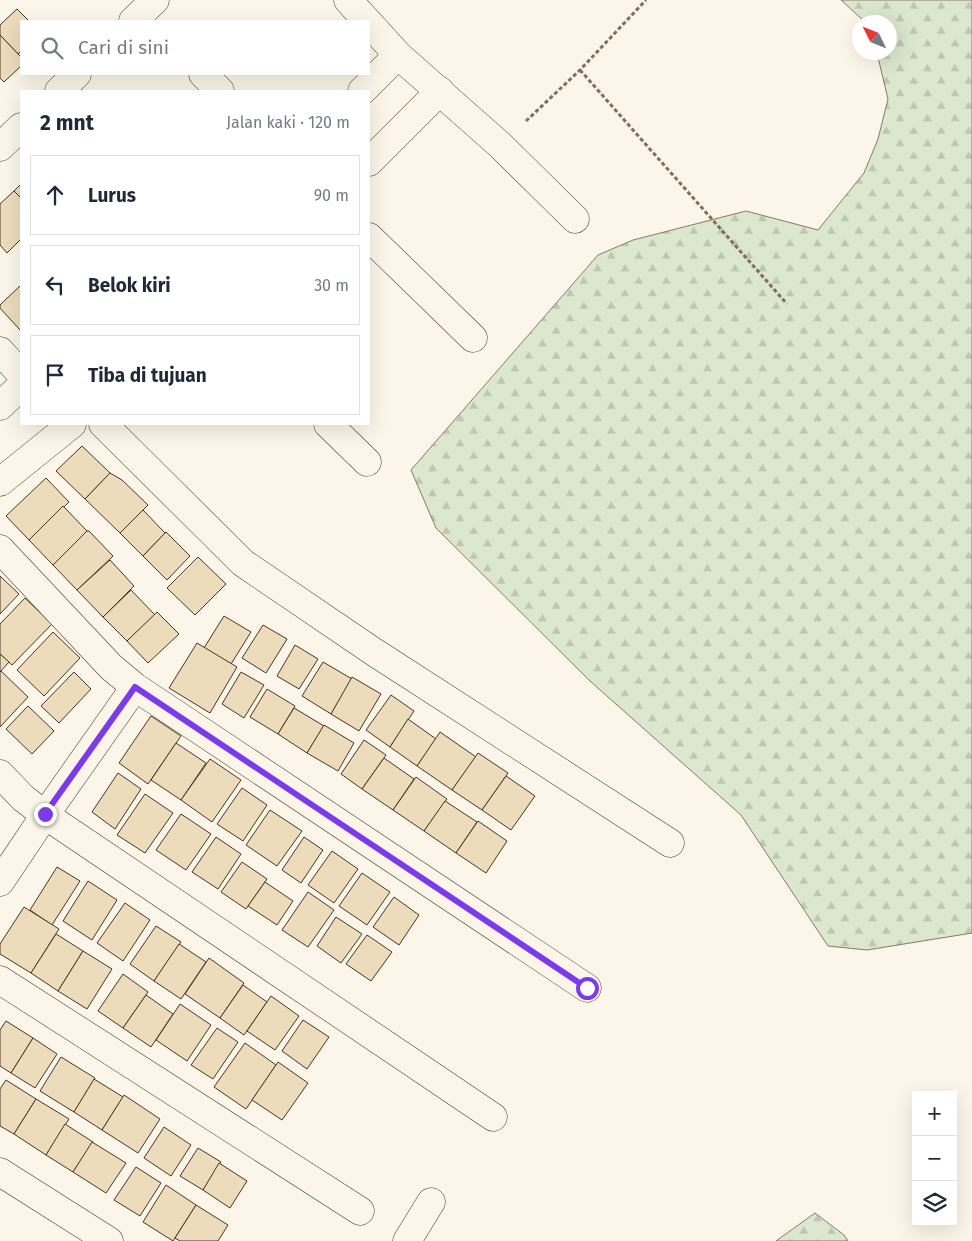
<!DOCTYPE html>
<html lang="id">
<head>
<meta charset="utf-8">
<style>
	body { margin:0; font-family:"Fira Sans",sans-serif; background:#f2f2f3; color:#1f2937 }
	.controls { position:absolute; right:15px; bottom:15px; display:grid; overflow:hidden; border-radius:0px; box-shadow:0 5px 20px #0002 }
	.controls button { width:45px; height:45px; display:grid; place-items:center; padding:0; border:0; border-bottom:1px solid #e0e1e3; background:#fff; color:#1f2937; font:25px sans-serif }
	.compass { position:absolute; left:852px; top:15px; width:45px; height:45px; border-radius:50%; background:#fff; box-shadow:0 5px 20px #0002; rotate:313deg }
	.stop { position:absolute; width:15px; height:15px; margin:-11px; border:4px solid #7c3aed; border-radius:50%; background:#fff }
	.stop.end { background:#7c3aed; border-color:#fff; box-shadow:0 1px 5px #0008 }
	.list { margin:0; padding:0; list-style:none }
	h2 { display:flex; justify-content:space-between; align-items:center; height:65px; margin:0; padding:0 20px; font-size:21px }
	h2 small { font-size:16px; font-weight:400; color:#747a83 }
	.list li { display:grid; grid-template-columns:32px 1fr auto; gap:15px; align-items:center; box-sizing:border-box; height:80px; margin:0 10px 10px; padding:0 10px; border:1px solid #e0e1e3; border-radius:0px }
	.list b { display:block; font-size:19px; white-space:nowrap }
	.list em { font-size:16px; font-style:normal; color:#747a83 }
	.icon { flex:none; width:28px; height:28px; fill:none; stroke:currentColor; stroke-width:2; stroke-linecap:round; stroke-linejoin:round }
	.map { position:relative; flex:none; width:972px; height:1241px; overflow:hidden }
	.search { position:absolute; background:#fff; box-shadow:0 5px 20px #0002; left:20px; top:20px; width:350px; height:55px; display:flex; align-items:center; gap:12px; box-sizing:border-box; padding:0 18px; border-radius:0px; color:#747a83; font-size:19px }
	.panel { position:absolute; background:#fff; box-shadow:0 5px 20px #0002; left:20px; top:90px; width:350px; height:335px; border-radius:0px }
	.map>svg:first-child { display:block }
	.forest { fill:url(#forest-firs); stroke:#887966 }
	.building { fill:#ecdcbc; stroke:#4a3520 }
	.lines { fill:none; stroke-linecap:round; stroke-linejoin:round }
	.minor-casing { stroke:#4a3520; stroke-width:29 }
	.path { stroke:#7f6f5c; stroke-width:3; stroke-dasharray:4 2.5; stroke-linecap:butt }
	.minor { stroke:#fbf6e9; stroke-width:28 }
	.route { stroke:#7c3aed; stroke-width:6 }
</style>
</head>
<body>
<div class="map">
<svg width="972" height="1241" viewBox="0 0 972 1241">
	<defs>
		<pattern id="forest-firs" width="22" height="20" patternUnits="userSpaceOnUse" patternTransform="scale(1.25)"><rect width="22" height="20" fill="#dce7d0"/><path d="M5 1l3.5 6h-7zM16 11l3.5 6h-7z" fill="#bec7b2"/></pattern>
	</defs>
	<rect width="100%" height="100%" fill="#fbf6e9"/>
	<g class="forest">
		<path d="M 841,0 L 972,0 L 972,933 L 867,950 L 828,946 L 741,815 L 590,681 L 436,528 L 411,470 L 598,255 L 633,240 L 746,211 L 818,230 L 864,173 L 878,139 L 888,99 L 877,53 L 890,52 L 890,22 L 865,22 Z"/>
		<path d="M 815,1213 L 844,1235 L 848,1241 L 776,1241 Z"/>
	</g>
	<g class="building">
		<path d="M 17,9 L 29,21 L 21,21 L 21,51 L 18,54 L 0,35 L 0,25 Z"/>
		<path d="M 0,35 L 21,57 L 21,66 L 4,82 L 0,78 Z"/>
		<path d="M 21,184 L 21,198 L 14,191 Z"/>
		<path d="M 14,191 L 21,198 L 21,239 L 7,253 L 0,245 L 0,204 Z"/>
		<path d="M 21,285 L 21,331 L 0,308 L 0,305 Z"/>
		<path d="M 82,446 L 110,473 L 85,499 L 56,471 Z"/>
		<path d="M 110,473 L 122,480 L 148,505 L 120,533 L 85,499 Z"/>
		<path d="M 46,478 L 69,502 L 29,540 L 6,516 Z"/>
		<path d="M 63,506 L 87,531 L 53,565 L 29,540 Z"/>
		<path d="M 143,510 L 165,533 L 143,556 L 120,533 Z"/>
		<path d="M 87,531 L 89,531 L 113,556 L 77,590 L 53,565 Z"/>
		<path d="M 166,532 L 190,556 L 167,580 L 143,556 Z"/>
		<path d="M 198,557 L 226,584 L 195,615 L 167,588 Z"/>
		<path d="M 110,560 L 134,586 L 103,617 L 77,590 Z"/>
		<path d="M 0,576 L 19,594 L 0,614 Z"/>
		<path d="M 131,590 L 155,615 L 127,641 L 103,617 Z"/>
		<path d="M 25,598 L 52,624 L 12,665 L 0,654 L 0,624 Z"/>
		<path d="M 157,612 L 179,634 L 148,663 L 127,641 Z"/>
		<path d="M 224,616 L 251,632 L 231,664 L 204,648 Z"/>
		<path d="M 263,625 L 287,639 L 266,673 L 242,658 Z"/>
		<path d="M 53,632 L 80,658 L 44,696 L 17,670 Z"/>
		<path d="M 197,643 L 237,667 L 210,713 L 169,688 Z"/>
		<path d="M 295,645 L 318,659 L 299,689 L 277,676 Z"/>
		<path d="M 0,654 L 9,662 L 0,672 Z"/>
		<path d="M 323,662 L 352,679 L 331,714 L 302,696 Z"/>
		<path d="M 1,671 L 28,697 L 0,727 L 0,672 Z"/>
		<path d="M 74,672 L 91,689 L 59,723 L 41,706 Z"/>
		<path d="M 241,672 L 264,685 L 244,718 L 222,704 Z"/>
		<path d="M 352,677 L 381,694 L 359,731 L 331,714 Z"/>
		<path d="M 267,689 L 295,706 L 278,734 L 250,717 Z"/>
		<path d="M 391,695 L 414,711 L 390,747 L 366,730 Z"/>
		<path d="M 28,706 L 54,731 L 32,754 L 6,729 Z"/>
		<path d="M 294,708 L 324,726 L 307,753 L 278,734 Z"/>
		<path d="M 151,716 L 181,736 L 148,784 L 119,763 Z"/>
		<path d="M 408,719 L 436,739 L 417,766 L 390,747 Z"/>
		<path d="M 324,725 L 354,743 L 338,771 L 307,753 Z"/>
		<path d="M 440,732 L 476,757 L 452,790 L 417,766 Z"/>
		<path d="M 364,740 L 386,755 L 362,789 L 341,774 Z"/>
		<path d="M 176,743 L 206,763 L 181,800 L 151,780 Z"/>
		<path d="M 478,753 L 508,773 L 482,810 L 452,790 Z"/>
		<path d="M 384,758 L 414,779 L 393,810 L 362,789 Z"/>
		<path d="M 210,759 L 241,780 L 212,822 L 181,800 Z"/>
		<path d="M 118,773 L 141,789 L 115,829 L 92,812 Z"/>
		<path d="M 506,776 L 535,796 L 511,830 L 482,810 Z"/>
		<path d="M 416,777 L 447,799 L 424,831 L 393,810 Z"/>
		<path d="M 242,788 L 267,805 L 243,841 L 217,824 Z"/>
		<path d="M 145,794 L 173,813 L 145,853 L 117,835 Z"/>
		<path d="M 445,801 L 477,822 L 456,853 L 424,831 Z"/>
		<path d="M 270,810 L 302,831 L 277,866 L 246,845 Z"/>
		<path d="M 181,814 L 211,834 L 186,870 L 156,850 Z"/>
		<path d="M 478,821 L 507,841 L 486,873 L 456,853 Z"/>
		<path d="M 216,837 L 241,854 L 218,889 L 192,872 Z"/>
		<path d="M 304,837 L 323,850 L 301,883 L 282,870 Z"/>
		<path d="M 332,851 L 358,869 L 334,903 L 308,885 Z"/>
		<path d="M 242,862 L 267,879 L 246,909 L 221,892 Z"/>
		<path d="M 57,867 L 80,881 L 52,925 L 30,910 Z"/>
		<path d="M 362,873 L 390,892 L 367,925 L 339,906 Z"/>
		<path d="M 88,881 L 117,900 L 92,940 L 63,921 Z"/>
		<path d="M 265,882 L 293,901 L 277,925 L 248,906 Z"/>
		<path d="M 308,892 L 334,910 L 308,947 L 282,930 Z"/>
		<path d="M 394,897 L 419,915 L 399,945 L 373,927 Z"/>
		<path d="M 125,903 L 150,920 L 123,961 L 97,943 Z"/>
		<path d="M 24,907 L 59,929 L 31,973 L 0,954 L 0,944 Z"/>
		<path d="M 336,917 L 362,934 L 341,963 L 317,946 Z"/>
		<path d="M 156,926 L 181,942 L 154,981 L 130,964 Z"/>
		<path d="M 56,934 L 83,951 L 58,991 L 31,973 Z"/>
		<path d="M 367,935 L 392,952 L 371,981 L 346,964 Z"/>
		<path d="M 179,944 L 206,962 L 181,999 L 154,981 Z"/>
		<path d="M 83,951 L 112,969 L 87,1009 L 58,991 Z"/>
		<path d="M 209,958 L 244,983 L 220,1018 L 185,994 Z"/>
		<path d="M 123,974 L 148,992 L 123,1028 L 98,1011 Z"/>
		<path d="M 243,985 L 267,1002 L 244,1035 L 220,1018 Z"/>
		<path d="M 146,995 L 173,1014 L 151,1047 L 123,1028 Z"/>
		<path d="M 271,996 L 299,1016 L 275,1050 L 247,1031 Z"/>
		<path d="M 180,1004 L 211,1025 L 187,1061 L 156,1040 Z"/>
		<path d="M 303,1020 L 329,1037 L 307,1069 L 282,1051 Z"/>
		<path d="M 6,1021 L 33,1038 L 11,1073 L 0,1066 L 0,1030 Z"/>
		<path d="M 217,1028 L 238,1042 L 213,1079 L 191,1065 Z"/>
		<path d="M 33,1038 L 57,1054 L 35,1088 L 11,1073 Z"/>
		<path d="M 245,1043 L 276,1065 L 246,1109 L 214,1087 Z"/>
		<path d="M 61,1057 L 95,1078 L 74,1112 L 40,1091 Z"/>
		<path d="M 278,1062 L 308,1083 L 282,1120 L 252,1100 Z"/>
		<path d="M 94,1079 L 123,1097 L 102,1130 L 74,1112 Z"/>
		<path d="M 6,1080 L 36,1099 L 14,1134 L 0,1126 L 0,1089 Z"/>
		<path d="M 124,1095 L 160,1119 L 138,1153 L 102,1130 Z"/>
		<path d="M 36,1099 L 69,1119 L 46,1155 L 14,1134 Z"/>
		<path d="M 65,1124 L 93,1142 L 73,1172 L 46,1155 Z"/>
		<path d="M 164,1127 L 191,1145 L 171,1176 L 144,1158 Z"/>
		<path d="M 92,1142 L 126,1163 L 106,1193 L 73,1172 Z"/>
		<path d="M 198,1148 L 221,1162 L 203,1190 L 180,1176 Z"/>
		<path d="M 219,1163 L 247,1181 L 230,1208 L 203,1190 Z"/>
		<path d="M 136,1167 L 161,1183 L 140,1216 L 114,1200 Z"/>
		<path d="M 166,1185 L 196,1205 L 173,1241 L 143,1222 Z"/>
		<path d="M 196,1205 L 228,1225 L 218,1241 L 180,1241 L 175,1238 Z"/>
	</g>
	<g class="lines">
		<defs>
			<g id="minor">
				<path d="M 348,0 L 367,21"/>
				<path d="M 133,21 L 155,0"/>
				<path d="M 369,23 L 398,55"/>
				<path d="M 203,74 L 220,91"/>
				<path d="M 59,91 L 77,74"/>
				<path d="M 362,91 L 398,55 L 500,145 L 575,219"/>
				<path d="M 0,147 L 21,127"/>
				<path d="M 369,162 L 440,91"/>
				<path d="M 369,237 L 473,338"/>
				<path d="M 0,351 L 21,374"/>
				<path d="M 0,406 L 21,386"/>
				<path d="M 103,424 L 243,563 L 374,652 L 670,843"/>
				<path d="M 328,424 L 367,462"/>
				<path d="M 0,482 L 72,424"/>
				<path d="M 0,549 L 111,667 L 135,687 L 587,988"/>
				<path d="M 0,774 L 23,798 L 45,815 L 493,1117"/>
				<path d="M 0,882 L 45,815 L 135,687"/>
				<path d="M 0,980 L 360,1211"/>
				<path d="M 0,1172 L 109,1241"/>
				<path d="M 407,1241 L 431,1202"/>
			</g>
		</defs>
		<use href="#minor" class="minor-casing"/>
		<g class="path">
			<path d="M 580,70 L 787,304"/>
			<path d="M 526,121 L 580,70 L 646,0"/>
		</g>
		<use href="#minor" class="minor"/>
	</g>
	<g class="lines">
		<path class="route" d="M 45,814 L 135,687 L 587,988"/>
	</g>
</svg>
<div class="controls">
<button>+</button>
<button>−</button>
<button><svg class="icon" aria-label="layers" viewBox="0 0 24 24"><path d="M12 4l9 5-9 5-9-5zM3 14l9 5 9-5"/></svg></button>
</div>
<svg class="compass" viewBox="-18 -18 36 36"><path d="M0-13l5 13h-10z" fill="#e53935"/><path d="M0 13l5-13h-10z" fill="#747a83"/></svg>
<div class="stop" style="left:587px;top:988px"></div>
<div class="stop end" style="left:45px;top:814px"></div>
<div class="search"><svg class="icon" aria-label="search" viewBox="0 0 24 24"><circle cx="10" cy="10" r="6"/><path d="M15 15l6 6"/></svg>Cari di sini</div>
<section class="panel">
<h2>2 mnt<small>Jalan kaki · 120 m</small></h2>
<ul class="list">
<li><svg class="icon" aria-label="ahead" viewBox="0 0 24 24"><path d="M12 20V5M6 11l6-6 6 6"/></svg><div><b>Lurus</b></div><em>90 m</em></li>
<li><svg class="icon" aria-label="left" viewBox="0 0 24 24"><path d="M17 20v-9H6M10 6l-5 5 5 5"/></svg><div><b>Belok kiri</b></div><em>30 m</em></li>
<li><svg class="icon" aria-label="arrive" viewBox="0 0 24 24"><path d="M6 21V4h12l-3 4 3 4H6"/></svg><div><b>Tiba di tujuan</b></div></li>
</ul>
</section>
</div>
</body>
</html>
